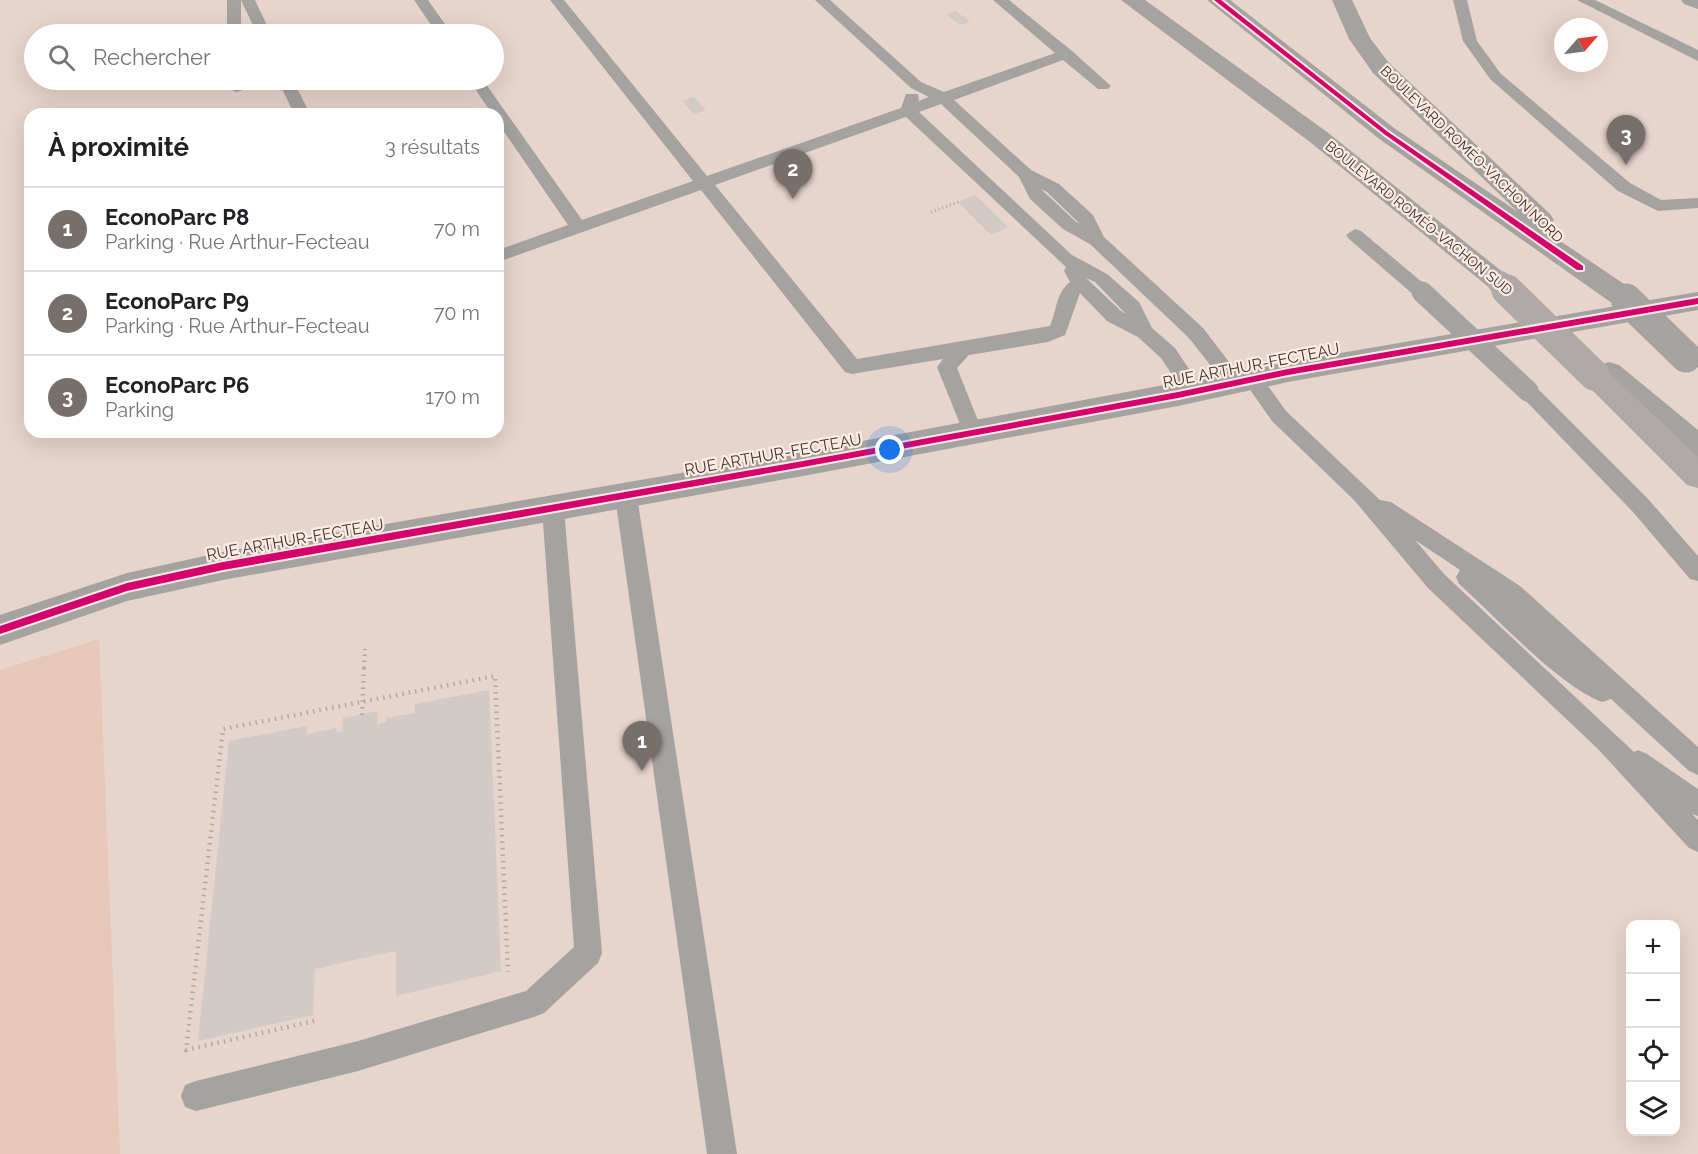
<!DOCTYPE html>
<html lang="fr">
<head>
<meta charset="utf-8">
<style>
	body { margin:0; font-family:Raleway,sans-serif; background:#f6f6f6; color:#202124 }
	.controls { position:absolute; right:18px; bottom:18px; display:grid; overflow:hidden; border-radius:12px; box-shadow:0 6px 24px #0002 }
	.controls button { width:54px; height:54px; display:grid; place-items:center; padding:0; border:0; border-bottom:2px solid #e0e0e0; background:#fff; color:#202124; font:30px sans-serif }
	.compass { position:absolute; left:1554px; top:18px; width:54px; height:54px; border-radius:50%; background:#fff; box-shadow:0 6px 24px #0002; rotate:62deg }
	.you { position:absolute; left:890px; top:450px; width:21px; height:21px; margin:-15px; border:4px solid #fff; border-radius:50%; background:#1a73e8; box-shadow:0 0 0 9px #1a73e833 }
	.badge { display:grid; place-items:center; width:39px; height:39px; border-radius:50%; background:#776f6c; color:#fff; font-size:20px; font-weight:700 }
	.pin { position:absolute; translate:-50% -50px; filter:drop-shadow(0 2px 3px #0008) }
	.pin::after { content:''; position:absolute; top:32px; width:21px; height:18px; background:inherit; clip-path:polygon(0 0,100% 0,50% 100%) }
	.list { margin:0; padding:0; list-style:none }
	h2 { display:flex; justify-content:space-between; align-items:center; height:78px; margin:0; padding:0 24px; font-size:26px }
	h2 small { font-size:20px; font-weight:400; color:#757577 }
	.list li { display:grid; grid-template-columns:39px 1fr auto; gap:18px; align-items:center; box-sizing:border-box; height:84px; padding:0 24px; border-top:2px solid #e0e0e0 }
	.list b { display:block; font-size:22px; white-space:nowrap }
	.list p { margin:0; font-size:20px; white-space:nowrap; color:#757577 }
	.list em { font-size:20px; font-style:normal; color:#757577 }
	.icon { flex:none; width:33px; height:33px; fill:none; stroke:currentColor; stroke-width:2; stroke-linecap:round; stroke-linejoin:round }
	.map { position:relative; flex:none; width:1698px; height:1154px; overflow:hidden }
	.search { position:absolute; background:#fff; box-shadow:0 6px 24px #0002; left:24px; top:24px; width:480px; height:66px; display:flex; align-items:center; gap:15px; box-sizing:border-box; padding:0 21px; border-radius:33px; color:#757577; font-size:22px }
	.panel { position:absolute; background:#fff; box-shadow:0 6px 24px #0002; left:24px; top:108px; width:480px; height:330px; border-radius:18px }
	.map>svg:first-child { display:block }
	.built { fill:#e7d4cb; fill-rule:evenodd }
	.green { fill:#e6c7b8 }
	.building { fill:#d2cac6 }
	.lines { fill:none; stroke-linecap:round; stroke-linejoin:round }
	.path-far2 { stroke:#acaaa7; stroke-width:3; stroke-dasharray:1 3; stroke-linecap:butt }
	.path-far1 { stroke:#acaaa7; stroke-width:4; stroke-dasharray:1.5 4.5; stroke-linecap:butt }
	.path { stroke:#acaaa7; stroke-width:4.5; stroke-dasharray:1.5 5; stroke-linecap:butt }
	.service { fill:#a4a3a2; fill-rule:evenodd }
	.minor { fill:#a4a3a2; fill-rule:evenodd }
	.tertiary { fill:#a4a3a2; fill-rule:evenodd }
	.motorway { fill:#afaaa8; fill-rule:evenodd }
	.service-bridge { stroke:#a4a3a2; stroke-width:21 }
	.tertiary-bridge { stroke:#a4a3a2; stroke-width:31 }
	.motorway-bridge-far1 { stroke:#afaaa8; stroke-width:24 }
	.motorway-bridge { stroke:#afaaa8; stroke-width:31 }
	.cycleway-casing { stroke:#ffece3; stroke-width:4 }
	.cycleway { fill:#d6006c; fill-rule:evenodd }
	.labels { text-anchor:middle; stroke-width:4.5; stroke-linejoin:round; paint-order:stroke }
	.far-street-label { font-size:14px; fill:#39322f; stroke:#ffece3 }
	.street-label { font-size:16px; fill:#39322f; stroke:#ffece3 }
</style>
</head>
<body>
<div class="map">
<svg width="1698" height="1154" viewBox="0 0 1698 1154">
	<rect width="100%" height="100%" fill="#ebe1dc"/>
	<path class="built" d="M 0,0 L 1698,0 L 1698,1154 L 0,1154 ZM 1563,27 L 1599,27 L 1599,63 L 1563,63 ZM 34,34 L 494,34 L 494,80 L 34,80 ZM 30,114 L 498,114 L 498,432 L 30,432 ZM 1630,924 L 1676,924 L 1676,1132 L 1630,1132 Z"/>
	<path class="green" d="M 99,639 L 120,1154 L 0,1154 L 0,670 Z"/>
	<g class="building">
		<path d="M 956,11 L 970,22 L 960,25 L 946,14 Z"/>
		<path d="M 694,97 L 706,110 L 694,114 L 682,101 Z"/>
		<path d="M 975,195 L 1008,227 L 991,235 L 958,202 Z"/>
		<path d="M 489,690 L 501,971 L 396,996 L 396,951 L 358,959 L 315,969 L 313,1015 L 198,1041 L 229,741 L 307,726 L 307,734 L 337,728 L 336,732 L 342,731 L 343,718 L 378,711 L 377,724 L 387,722 L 386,718 L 415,713 L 415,704 Z"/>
	</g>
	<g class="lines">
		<path class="path-far2" d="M 931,212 L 961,201"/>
		<path class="path-far1" d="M 364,668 L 365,649"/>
		<g class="path">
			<path d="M 362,715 L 364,666"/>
			<path d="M 314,1021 L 186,1050 L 223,729 L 495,676 L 508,972"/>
		</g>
		<g class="service">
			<path d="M 227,0 L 255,0 L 271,34 L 257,34 L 241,0 L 241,34 L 227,34 Z"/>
			<path d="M 414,0 L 428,0 L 452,34 L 409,34 L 411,31 L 431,25 Z"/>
			<path d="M 550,0 L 564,0 L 707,176 L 901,108 L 906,94 L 918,94 L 919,101 L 929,97 L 911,88 L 815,0 L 830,0 L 921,82 L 944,92 L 1055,53 L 993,0 L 1009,0 L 1072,51 L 1111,86 L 1108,89 L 1098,89 L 1063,60 L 954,100 L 1031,170 L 1059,184 L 1093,215 L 1104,237 L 1203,328 L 1243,380 L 1246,375 L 1253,373 L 1260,375 L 1286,411 L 1380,500 L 1391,502 L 1520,586 L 1698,747 L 1698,775 L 1689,771 L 1611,699 L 1602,702 C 1559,686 1495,616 1459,584 L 1456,577 L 1460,570 L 1415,540 L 1444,574 L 1634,752 L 1638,750 L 1647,754 L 1698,789 L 1698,816 L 1692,814 L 1698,820 L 1698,852 L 1689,848 L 1598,749 L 1428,588 L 1354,500 L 1272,421 L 1246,384 L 1243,389 L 1236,391 L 1229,389 L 1189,338 L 1090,244 L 1063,229 L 1030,199 L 1019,177 L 941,104 L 919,112 L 1072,255 L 1107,274 L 1139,302 L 1152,328 L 1175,348 L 1201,387 L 1204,392 L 1201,397 L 1194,399 L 1187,397 L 1161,358 L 1138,337 L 1107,321 L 1080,293 L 1065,335 L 1048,342 L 969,355 L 957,368 L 983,433 L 980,439 L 973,441 L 966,439 L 937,367 L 943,359 L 852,374 L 845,372 L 701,190 L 498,262 L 498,250 L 568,225 L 498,123 L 498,114 L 492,114 L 469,80 L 483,80 L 582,220 L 693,181 ZM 906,117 L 1066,267 L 1064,271 L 1070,282 C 1056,293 1057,309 1050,326 L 857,359 L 715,185 ZM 1041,189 L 1047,192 L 1080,224 L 1075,221 ZM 1086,278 L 1095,282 L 1126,314 L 1121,311 Z"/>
			<path d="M 1453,0 L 1467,0 L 1477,41 L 1501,74 L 1630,183 L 1661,200 L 1698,198 L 1698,208 L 1658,211 L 1618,191 L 1491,80 L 1463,41 Z"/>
			<path d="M 1577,0 L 1595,0 L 1698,50 L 1698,61 Z"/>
			<path d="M 229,80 L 270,80 L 267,83 L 236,92 L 228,87 Z"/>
			<path d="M 278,80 L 293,80 L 310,114 L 294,114 Z"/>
			<path d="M 1355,229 L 1361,231 L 1429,288 L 1431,292 L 1429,296 L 1415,296 L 1349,239 L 1346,235 Z"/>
			<path d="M 1528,384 L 1535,386 L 1649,500 L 1698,556 L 1698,581 L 1690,579 L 1633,512 L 1521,396 L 1518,391 L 1521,386 Z"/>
			<path d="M 626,488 L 634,490 L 637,496 L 737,1154 L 707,1154 L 615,496 L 618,490 Z"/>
			<path d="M 553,500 L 561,503 L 564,509 L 602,953 L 598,963 L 544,1013 L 534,1017 L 358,1071 L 196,1111 L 185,1107 L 181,1096 L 185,1085 L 196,1081 L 358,1041 L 526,991 L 574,947 L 542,509 L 545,503 Z"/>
		</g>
		<path class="minor" d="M 1681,0 L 1698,0 L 1698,9 L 1684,4 Z"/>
		<g class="tertiary">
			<path d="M 1121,0 L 1145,0 L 1327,132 L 1509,277 L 1513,283 L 1509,289 L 1500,292 L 1491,289 L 1310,142 Z"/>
			<path d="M 1207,0 L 1230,0 L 1394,128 L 1518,212 L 1373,73 L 1349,39 L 1332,0 L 1352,0 L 1370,38 L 1389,63 L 1550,214 L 1554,220 L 1550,226 L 1541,228 L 1636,292 L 1640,299 L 1638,302 L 1698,292 L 1698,310 L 1288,382 L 1178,406 L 803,476 L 223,580 L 127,601 L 0,645 L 0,615 L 127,573 L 223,552 L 803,452 L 1288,362 L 1616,306 L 1378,138 Z"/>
			<path d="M 1609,362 L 1619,365 L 1698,430 L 1698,459 L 1687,455 L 1599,379 L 1595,372 L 1599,365 Z"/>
		</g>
		<path class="motorway" d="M 1594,365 L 1604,368 L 1698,457 L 1698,488 L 1687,485 L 1584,382 L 1580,375 L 1584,368 Z"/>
		<path class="service-bridge" d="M 1422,292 L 1528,391"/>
		<path class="tertiary-bridge" d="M 1626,299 L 1686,357"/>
		<path class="motorway-bridge-far1" d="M 1500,283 L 1509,291"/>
		<path class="motorway-bridge" d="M 1507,290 L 1594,375"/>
		<defs>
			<g id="cycleway">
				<path d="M 1214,0 L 1221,0 L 1388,132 L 1583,266 L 1583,270 L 1577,270 L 1384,134 Z"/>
				<path d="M 1698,298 L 1698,304 L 1288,375 L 1178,398 L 803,467 L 223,570 L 127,591 L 0,634 L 0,626 L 127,583 L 223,562 L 803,461 L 1178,392 L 1288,369 Z"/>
			</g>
		</defs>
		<use href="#cycleway" class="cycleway-casing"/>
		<use href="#cycleway" class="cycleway"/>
	</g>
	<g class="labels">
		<g class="far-street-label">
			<text transform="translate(1472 154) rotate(44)" y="5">BOULEVARD ROMÉO-VACHON NORD</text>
			<text transform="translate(1419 218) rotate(39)" y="5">BOULEVARD ROMÉO-VACHON SUD</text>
		</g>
		<g class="street-label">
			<text transform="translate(1251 365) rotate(-11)" y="6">RUE ARTHUR-FECTEAU</text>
			<text transform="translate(773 454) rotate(-10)" y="6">RUE ARTHUR-FECTEAU</text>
			<text transform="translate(295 539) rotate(-10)" y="6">RUE ARTHUR-FECTEAU</text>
		</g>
	</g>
</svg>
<div class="controls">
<button>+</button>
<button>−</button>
<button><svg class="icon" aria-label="locate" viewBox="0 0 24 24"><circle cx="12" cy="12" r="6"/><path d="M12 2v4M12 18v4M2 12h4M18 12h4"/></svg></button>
<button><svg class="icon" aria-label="layers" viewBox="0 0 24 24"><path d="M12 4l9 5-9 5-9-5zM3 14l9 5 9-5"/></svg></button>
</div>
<svg class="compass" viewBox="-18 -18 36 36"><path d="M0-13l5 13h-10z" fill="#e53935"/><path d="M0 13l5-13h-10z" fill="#757577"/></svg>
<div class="you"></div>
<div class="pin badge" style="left:642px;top:771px">1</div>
<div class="pin badge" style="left:793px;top:199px">2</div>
<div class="pin badge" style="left:1626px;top:165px">3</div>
<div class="search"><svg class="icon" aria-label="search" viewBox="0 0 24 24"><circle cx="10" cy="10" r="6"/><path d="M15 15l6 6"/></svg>Rechercher</div>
<section class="panel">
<h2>À proximité<small>3 résultats</small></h2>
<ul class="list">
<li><span class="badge">1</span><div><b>EconoParc P8</b><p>Parking · Rue Arthur-Fecteau</p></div><em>70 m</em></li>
<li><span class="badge">2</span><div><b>EconoParc P9</b><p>Parking · Rue Arthur-Fecteau</p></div><em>70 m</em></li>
<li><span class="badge">3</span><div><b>EconoParc P6</b><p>Parking</p></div><em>170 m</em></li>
</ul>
</section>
</div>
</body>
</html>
